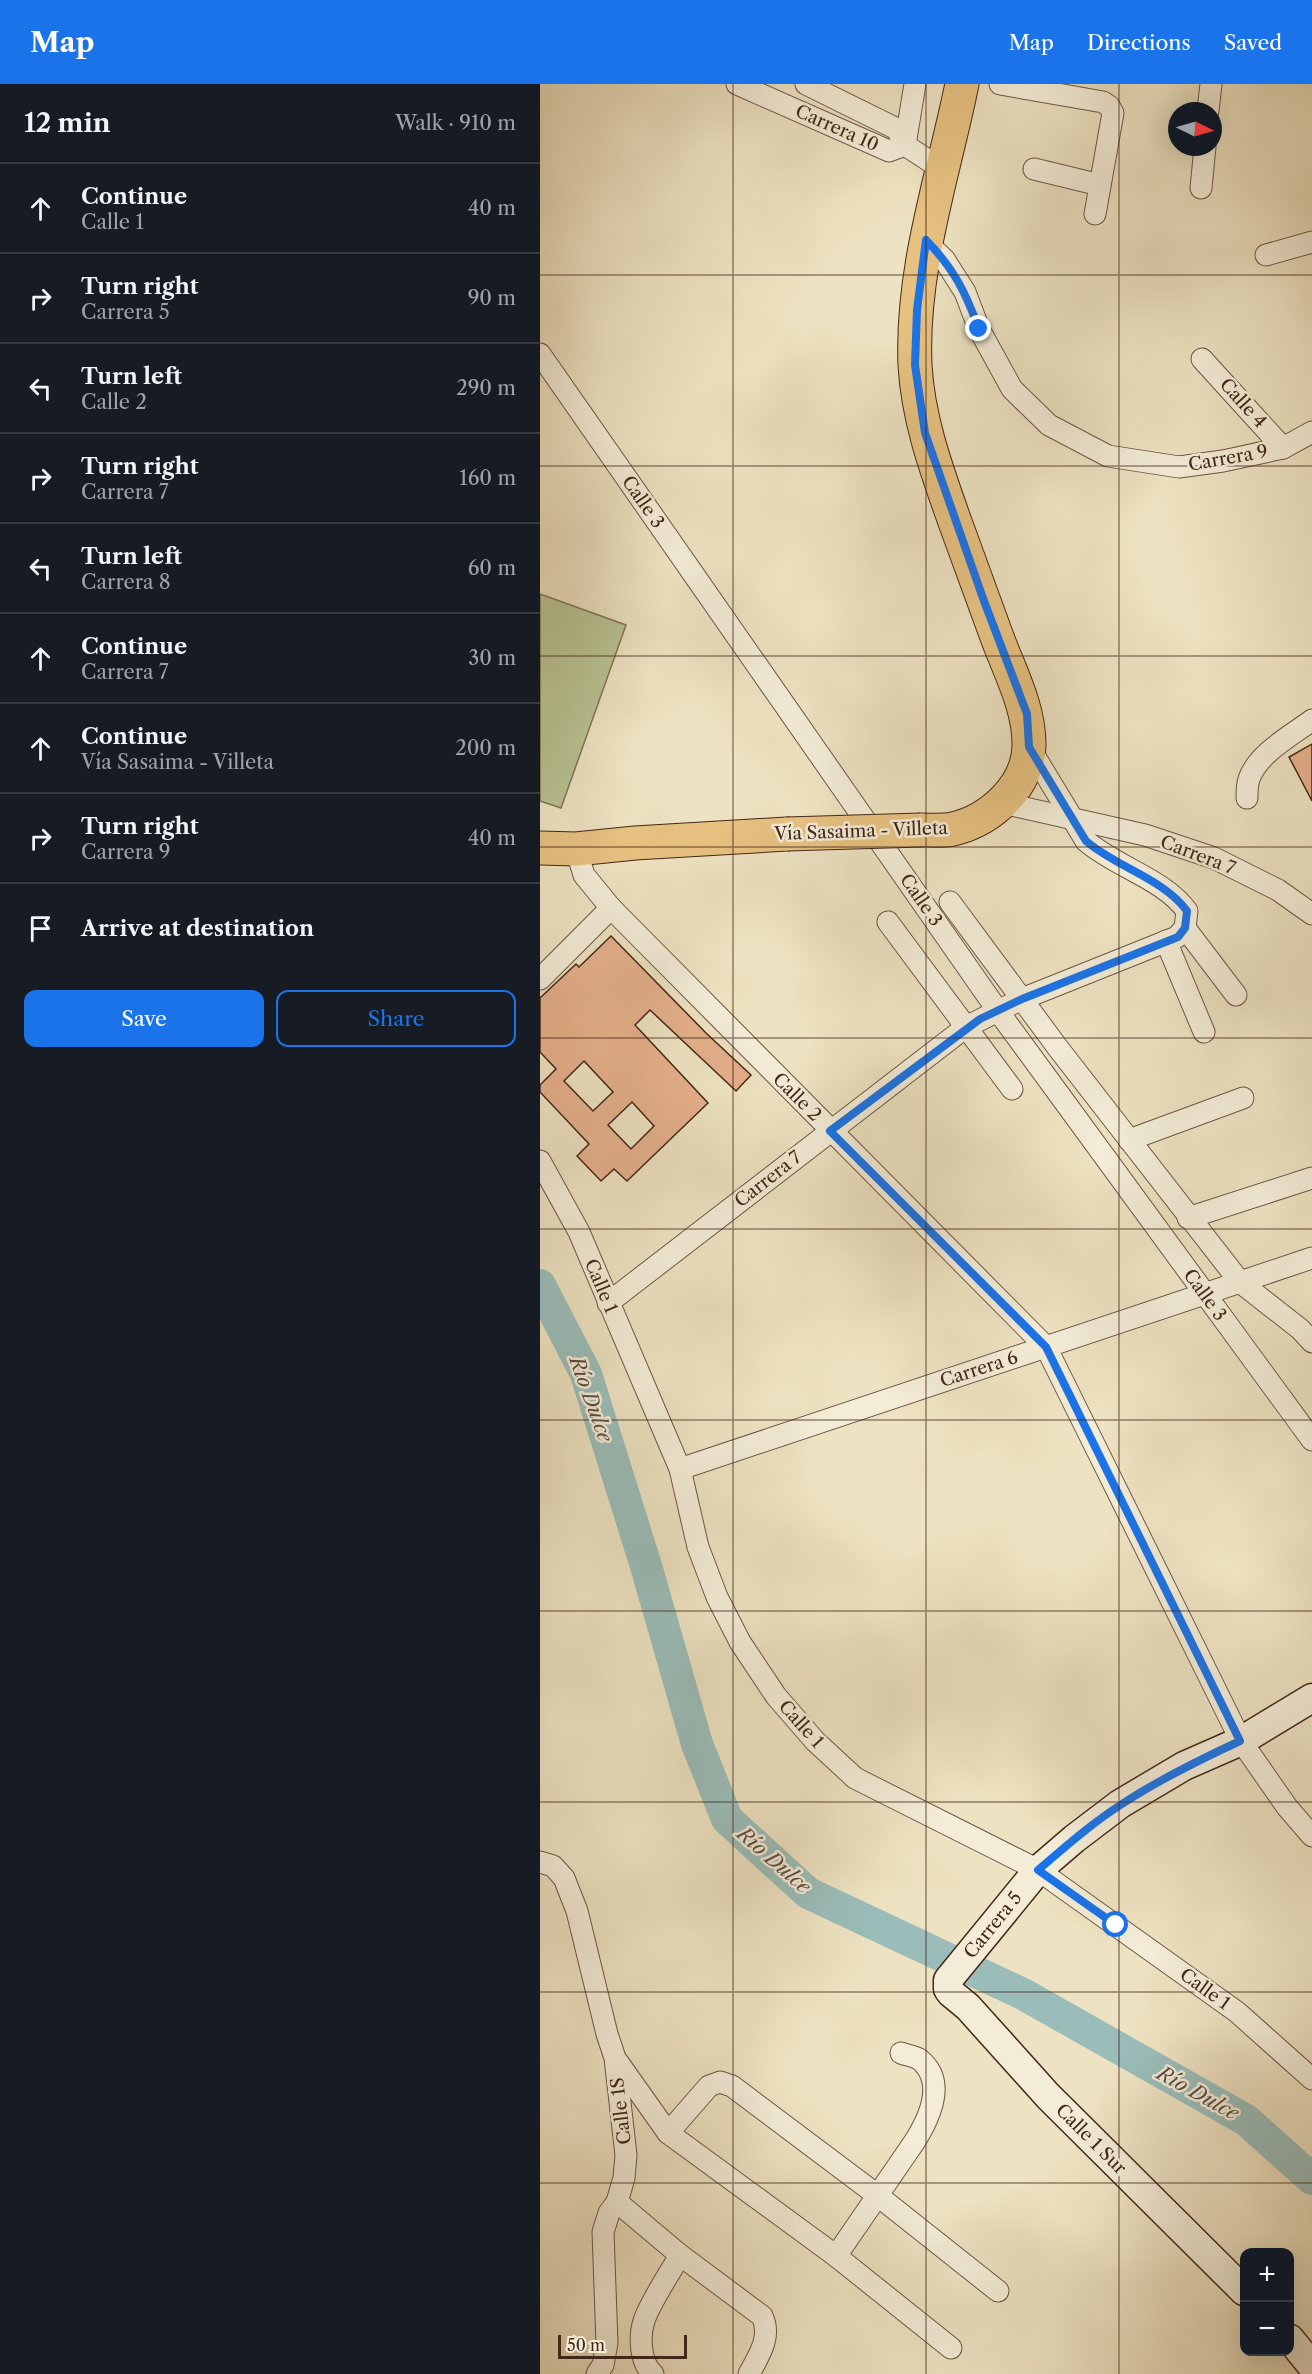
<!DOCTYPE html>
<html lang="en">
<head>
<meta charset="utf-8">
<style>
	body { margin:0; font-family:"Libre Caslon Text",serif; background:#242831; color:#f1f3f6 }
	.controls { position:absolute; right:18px; bottom:18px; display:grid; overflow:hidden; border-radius:12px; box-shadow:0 6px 24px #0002 }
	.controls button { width:54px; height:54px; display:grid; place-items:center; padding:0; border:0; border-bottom:2px solid #363941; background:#171b24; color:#f1f3f6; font:30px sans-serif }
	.compass { position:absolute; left:628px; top:18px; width:54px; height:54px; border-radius:50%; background:#171b24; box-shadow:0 6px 24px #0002; rotate:95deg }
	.scale { position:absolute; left:18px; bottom:15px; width:129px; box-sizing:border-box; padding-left:6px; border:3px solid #432719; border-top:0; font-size:16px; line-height:21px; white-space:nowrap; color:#432719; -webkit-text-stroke:4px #f3ecd7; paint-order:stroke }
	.stop { position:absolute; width:18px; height:18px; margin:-14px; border:4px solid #1a73e8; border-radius:50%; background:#fff }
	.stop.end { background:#1a73e8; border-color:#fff; box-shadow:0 2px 6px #0008 }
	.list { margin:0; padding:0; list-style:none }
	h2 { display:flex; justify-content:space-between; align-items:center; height:78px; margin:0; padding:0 24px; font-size:26px }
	h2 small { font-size:20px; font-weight:400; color:#9ea1a6 }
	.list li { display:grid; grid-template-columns:39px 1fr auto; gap:18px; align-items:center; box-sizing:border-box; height:90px; padding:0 24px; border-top:2px solid #363941 }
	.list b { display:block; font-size:22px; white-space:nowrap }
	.list p { margin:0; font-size:20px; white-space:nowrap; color:#9ea1a6 }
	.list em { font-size:20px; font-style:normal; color:#9ea1a6 }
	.actions { display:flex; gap:12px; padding:18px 24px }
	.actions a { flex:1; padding:14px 0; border:2px solid #1a73e8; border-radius:12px; text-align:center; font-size:21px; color:#1a73e8 }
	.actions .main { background:#1a73e8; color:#fff }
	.icon { flex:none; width:33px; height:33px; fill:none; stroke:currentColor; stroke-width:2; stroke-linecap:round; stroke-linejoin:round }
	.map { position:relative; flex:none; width:772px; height:2290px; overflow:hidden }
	header { display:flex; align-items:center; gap:36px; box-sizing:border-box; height:84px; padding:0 30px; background:#1a73e8; color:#fff }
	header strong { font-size:28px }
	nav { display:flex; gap:33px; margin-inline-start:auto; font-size:21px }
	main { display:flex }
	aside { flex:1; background:#171b24 }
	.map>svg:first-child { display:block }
	.green { fill:#b8c393; stroke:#7e7556; stroke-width:1.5 }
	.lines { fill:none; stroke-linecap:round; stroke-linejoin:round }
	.river { stroke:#9abdb9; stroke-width:32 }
	.building { fill:#e4b08a; stroke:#432719; stroke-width:1.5; fill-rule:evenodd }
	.street-casing { stroke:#6e5643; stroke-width:23 }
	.secondary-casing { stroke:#432719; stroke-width:31 }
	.primary-casing { stroke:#432719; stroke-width:35 }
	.street { stroke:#f3ecd7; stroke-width:21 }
	.secondary { stroke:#f3ecd7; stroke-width:28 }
	.primary { stroke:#e6c180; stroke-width:33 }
	.primary-bridge-casing { stroke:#432719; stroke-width:35; stroke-linecap:butt }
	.primary-bridge { stroke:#e6c180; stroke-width:33 }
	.route { stroke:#1a73e8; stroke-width:8 }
	.grid { fill:none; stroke:#432719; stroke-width:1.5; stroke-opacity:0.55 }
	.labels { text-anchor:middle; stroke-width:5; stroke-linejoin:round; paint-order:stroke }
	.street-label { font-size:18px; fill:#432719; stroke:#f3ecd7 }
	.water-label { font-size:20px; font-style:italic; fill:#594c41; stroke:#f3ecd7 }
</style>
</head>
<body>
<header>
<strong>Map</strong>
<nav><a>Map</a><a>Directions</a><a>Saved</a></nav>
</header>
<main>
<aside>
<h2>12 min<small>Walk · 910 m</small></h2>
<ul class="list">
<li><svg class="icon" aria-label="ahead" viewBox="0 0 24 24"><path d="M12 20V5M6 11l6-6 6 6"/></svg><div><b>Continue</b><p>Calle 1</p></div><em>40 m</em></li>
<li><svg class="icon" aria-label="right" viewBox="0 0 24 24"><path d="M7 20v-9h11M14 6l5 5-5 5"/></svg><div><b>Turn right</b><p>Carrera 5</p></div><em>90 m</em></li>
<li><svg class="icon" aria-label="left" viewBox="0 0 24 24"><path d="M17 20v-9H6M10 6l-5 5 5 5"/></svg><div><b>Turn left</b><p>Calle 2</p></div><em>290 m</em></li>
<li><svg class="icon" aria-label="right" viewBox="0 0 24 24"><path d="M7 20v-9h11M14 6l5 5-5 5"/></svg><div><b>Turn right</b><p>Carrera 7</p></div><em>160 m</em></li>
<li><svg class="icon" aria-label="left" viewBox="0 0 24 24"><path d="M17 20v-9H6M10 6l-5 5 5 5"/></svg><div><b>Turn left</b><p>Carrera 8</p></div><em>60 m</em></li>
<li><svg class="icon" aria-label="ahead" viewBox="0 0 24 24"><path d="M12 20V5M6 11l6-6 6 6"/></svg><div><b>Continue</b><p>Carrera 7</p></div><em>30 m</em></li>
<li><svg class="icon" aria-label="ahead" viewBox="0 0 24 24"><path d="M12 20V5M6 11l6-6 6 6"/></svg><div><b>Continue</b><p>Vía Sasaima - Villeta</p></div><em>200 m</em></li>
<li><svg class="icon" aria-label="right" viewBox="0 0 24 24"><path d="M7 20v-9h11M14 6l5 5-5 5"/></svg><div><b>Turn right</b><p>Carrera 9</p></div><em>40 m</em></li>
<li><svg class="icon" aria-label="arrive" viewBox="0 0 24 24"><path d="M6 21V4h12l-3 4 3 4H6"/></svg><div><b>Arrive at destination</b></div></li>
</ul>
<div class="actions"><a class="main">Save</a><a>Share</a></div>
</aside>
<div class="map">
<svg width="772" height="2290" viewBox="0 0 772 2290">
	<rect width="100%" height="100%" fill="#ede2c1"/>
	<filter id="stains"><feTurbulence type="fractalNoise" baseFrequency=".00333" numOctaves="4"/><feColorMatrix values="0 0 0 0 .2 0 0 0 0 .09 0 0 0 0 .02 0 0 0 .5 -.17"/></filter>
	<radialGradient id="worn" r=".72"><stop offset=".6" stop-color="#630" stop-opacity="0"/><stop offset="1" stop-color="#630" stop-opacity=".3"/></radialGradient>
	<path class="green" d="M 0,510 L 86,541 L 21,724 L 0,717 Z"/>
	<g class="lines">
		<path class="river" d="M 0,1201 L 46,1290 L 106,1482 L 157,1660 L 187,1735 L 268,1809 L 483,1910 L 706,2036 L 772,2095"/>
	</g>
	<g class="building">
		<path d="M 772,660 L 772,717 L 749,673 Z"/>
		<path d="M 71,852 L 166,949 L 211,991 L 196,1007 L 110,926 L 95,941 L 168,1019 L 87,1097 L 74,1085 L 61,1097 L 37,1072 L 49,1060 L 0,1008 L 0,1001 L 16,985 L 0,968 L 0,914 L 36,880 L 39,883 ZM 44,977 L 73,1008 L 53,1027 L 24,997 ZM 92,1018 L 114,1042 L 91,1065 L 68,1041 Z"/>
	</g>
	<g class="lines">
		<defs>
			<g id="street">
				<path d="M 197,0 L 349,67 L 365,61"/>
				<path d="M 266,0 L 357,45 L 365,61 L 403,86"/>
				<path d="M 460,0 L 563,18 L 569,22 L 573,29 L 555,130"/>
				<path d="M 668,27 L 671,0"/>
				<path d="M 365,61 L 375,0"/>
				<path d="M 494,85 L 560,101"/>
				<path d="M 661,104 L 665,63"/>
				<path d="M 385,157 L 404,175 L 425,208 L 439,245 L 472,305 L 509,341 L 568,372 L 639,383 L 683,377 L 743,364 L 772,348"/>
				<path d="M 726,171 L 772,158"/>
				<path d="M 0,270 L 458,927 L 772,1356"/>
				<path d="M 662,275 L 743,364"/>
				<path d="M 489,663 L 546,757 C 576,783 624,795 647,827 L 645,844 L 696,911"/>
				<path d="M 707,714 C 707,708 707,701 709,695 C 718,669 751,652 772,636"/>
				<path d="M 463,719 L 605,751 L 674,774 L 738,806 L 772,830"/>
				<path d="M 36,765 L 44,791 L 71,824 L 506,1263 L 701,1657 L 747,1723 L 772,1752"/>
				<path d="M 410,818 L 518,964 L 700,1198 L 760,1245 L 772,1258"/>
				<path d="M 348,838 L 472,1005"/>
				<path d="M 626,857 L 664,948"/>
				<path d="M 0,895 L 71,824"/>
				<path d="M 589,1056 L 703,1014"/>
				<path d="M 0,1077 L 39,1148 L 140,1385 L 158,1463 L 177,1513 L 200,1558 L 236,1612 L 275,1657 L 315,1694 L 498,1786 L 697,1928 L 772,1995"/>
				<path d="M 648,1134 L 772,1094"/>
				<path d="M 68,1219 L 426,943 L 482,915 L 637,853 L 645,844"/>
				<path d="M 140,1385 L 772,1174"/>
				<path d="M 0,1778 L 13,1782 L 24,1794 L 37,1827 L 67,1950 L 75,1974 L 86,2071 L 84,2094 L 77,2118 L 69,2129 L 63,2148 L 67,2259 L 63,2281 L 57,2290"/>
				<path d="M 77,1977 L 128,2049 L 296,2172 L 411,2264"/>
				<path d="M 128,2049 L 169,2002 L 180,1998 L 192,2002 L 337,2111 L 458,2207"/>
				<path d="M 77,2118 L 140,2171 L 222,2232 C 232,2253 219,2271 209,2290"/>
				<path d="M 296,2172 L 375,2057 C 390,2033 407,1997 379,1975 C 374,1972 366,1971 361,1969"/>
				<path d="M 113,2290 C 100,2279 99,2252 104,2237 C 109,2220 130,2189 140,2171"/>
			</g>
			<g id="secondary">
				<path d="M 704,2207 L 508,2012 L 428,1923 L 411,1909 L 408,1905 L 408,1896 L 498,1786 L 534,1755 L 580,1720 L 644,1682 L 701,1657 L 772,1614"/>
				<path d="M 750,2255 L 772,2282"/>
			</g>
			<g id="primary">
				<path d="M 381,746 C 391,746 403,747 413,745 C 451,736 489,702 489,660 C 489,623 470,588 457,553 C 443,514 429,476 415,438 C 397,387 378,336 375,281 C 371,185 403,93 422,0"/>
				<path d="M 0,764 L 36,765 L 95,759 L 247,750"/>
			</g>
		</defs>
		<use href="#street" class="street-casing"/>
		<use href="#secondary" class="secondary-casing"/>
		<use href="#primary" class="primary-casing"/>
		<use href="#street" class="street"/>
		<use href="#secondary" class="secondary"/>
		<use href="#primary" class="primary"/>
		<defs>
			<path id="primary-bridge" d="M 247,750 L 381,746"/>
		</defs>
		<use href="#primary-bridge" class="primary-bridge-casing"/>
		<use href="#primary-bridge" class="primary-bridge"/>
	</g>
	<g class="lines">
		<path class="route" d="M 439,245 C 425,207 414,185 386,156 L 377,226 L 375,281 L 385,349 L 444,517 L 487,630 L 489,663 L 546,757 C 576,783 624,795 647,827 L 645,844 L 638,853 L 482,915 L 440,935 L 290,1047 L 506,1263 L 700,1657 C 659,1676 620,1695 582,1720 C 552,1739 525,1763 498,1786 L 576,1841"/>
	</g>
	<path class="grid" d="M 193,0 L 193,2290M 386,0 L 386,2290M 579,0 L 579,2290M 0,191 L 772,191M 0,382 L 772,382M 0,572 L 772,572M 0,763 L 772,763M 0,954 L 772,954M 0,1145 L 772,1145M 0,1336 L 772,1336M 0,1527 L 772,1527M 0,1718 L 772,1718M 0,1908 L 772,1908M 0,2099 L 772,2099"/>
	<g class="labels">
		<g class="street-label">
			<text transform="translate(297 44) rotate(24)" y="6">Carrera 10</text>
			<text transform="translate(703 319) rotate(48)" y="6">Calle 4</text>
			<text transform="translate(688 374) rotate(-10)" y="6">Carrera 9</text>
			<text transform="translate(103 418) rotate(55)" y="6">Calle 3</text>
			<text transform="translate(321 747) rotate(-2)" y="6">Vía Sasaima - Villeta</text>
			<text transform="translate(658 771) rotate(21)" y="6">Carrera 7</text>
			<text transform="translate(381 816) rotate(55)" y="6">Calle 3</text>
			<text transform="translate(257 1013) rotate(45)" y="6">Calle 2</text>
			<text transform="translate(228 1095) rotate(-38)" y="6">Carrera 7</text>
			<text transform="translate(61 1202) rotate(67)" y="6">Calle 1</text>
			<text transform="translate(665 1211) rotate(54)" y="6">Calle 3</text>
			<text transform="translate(439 1285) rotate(-18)" y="6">Carrera 6</text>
			<text transform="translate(261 1640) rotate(48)" y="6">Calle 1</text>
			<text transform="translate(453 1841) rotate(-51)" y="6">Carrera 5</text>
			<text transform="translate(665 1905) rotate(36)" y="6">Calle 1</text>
			<text transform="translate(81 2027) rotate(-97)" y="6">Calle 1S</text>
			<text transform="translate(551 2055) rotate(45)" y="6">Calle 1 Sur</text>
		</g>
		<g class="water-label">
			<text transform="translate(51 1315) rotate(70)" y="7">Río Dulce</text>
			<text transform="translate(234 1776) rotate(41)" y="7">Río Dulce</text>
			<text transform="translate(658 2009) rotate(29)" y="7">Río Dulce</text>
		</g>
	</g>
	<rect width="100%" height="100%" filter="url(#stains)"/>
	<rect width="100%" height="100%" fill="url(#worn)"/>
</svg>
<div class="controls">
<button>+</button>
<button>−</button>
</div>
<svg class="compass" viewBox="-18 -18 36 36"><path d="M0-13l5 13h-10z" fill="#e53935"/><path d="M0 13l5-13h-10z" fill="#9ea1a6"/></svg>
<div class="scale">50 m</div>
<div class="stop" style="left:576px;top:1841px"></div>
<div class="stop end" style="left:439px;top:245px"></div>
</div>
</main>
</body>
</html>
